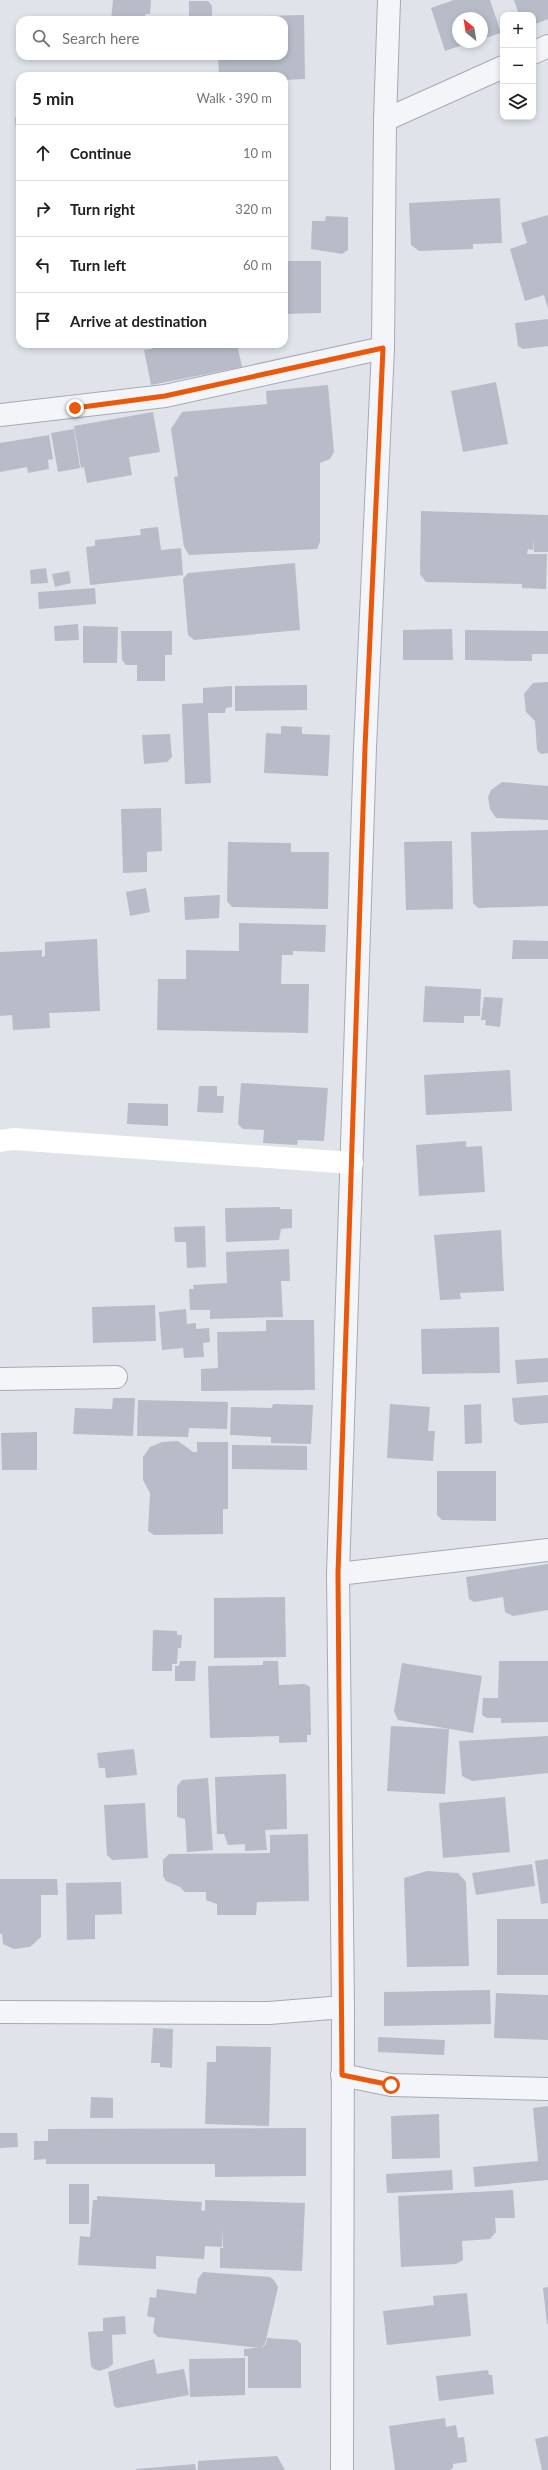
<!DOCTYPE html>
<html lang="en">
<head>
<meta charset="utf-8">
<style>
	body { margin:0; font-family:Lato,sans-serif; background:#f6f6f6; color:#202124 }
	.controls { position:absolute; right:12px; top:12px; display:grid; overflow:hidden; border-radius:8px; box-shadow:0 2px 6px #0003 }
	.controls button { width:36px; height:36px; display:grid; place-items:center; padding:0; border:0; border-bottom:1px solid #e0e0e0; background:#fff; color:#202124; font:20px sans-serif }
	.compass { position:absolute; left:452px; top:12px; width:36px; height:36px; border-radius:50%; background:#fff; box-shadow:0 2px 6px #0003; rotate:330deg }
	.stop { position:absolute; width:12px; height:12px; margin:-9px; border:3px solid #ea580c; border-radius:50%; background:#fff }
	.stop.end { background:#ea580c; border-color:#fff; box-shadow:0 1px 4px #0008 }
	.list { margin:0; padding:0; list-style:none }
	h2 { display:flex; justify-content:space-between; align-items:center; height:52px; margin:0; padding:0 16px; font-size:17px }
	h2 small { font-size:13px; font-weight:400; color:#757577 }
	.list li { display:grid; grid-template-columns:26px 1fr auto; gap:12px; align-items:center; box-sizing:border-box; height:56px; padding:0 16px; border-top:1px solid #e0e0e0 }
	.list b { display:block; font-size:15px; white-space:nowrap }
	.list em { font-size:13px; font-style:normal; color:#757577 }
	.icon { flex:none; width:22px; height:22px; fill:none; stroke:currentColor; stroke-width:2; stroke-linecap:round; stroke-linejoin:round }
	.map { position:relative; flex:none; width:548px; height:2470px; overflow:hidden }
	.search { position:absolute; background:#fff; box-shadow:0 2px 6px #0003; left:16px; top:16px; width:272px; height:44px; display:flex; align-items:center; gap:10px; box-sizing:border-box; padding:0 14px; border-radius:12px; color:#757577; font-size:15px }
	.panel { position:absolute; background:#fff; box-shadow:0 2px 6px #0003; left:16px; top:72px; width:272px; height:276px; border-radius:12px }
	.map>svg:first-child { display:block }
	.building { fill:#b7bcc8 }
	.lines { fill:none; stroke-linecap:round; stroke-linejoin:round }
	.street-casing { stroke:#a5aab5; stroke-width:24 }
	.street { stroke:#f3f5f8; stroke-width:22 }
	.secondary { stroke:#fff; stroke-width:22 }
	.route { stroke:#ea580c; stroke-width:5 }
</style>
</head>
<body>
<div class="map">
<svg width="548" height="2470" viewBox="0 0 548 2470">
	<rect width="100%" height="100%" fill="#e0e3ea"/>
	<g class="building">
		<path d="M 113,0 L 151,0 L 150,14 L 145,14 L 145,20 L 111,20 Z"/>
		<path d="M 454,0 L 490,0 L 501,33 L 482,39 L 482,18 L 458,18 L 458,42 L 472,42 L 445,51 L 431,8 Z"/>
		<path d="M 514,0 L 548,0 L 548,19 L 533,25 L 533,15 L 519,15 Z"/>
		<path d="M 189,1 L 208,1 L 212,6 L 212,20 L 189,20 Z"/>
		<path d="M 304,15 L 305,79 L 284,80 L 284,76 L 219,76 L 218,56 L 284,56 L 284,20 L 217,20 L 217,17 Z"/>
		<path d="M 15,118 L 20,118 L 20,129 L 16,129 Z"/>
		<path d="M 500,198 L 502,243 L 473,244 L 473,249 L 419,251 L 411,245 L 409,203 Z"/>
		<path d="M 548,215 L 548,309 L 544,295 L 525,301 L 510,249 L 527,243 L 521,223 Z"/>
		<path d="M 326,216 L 348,217 L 348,250 L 342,254 L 311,249 L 312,221 L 325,221 Z"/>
		<path d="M 284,261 L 321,261 L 321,313 L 284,314 Z"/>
		<path d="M 548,319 L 548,346 L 523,349 L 518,346 L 515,323 Z"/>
		<path d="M 151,344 L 212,344 L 213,347 L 237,344 L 242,367 L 151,385 L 144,350 L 152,349 Z"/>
		<path d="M 496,382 L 508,444 L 463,452 L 451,391 Z"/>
		<path d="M 328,385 L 334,452 L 330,459 L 320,463 L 320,542 L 317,549 L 189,555 L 184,547 L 174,477 L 178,476 L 171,429 L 182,412 L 267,404 L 266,391 Z"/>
		<path d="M 153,412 L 160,452 L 129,457 L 132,475 L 87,483 L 84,467 L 81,468 L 74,426 Z"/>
		<path d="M 74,429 L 80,468 L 58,472 L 51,433 Z"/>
		<path d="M 49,435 L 53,459 L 48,460 L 49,469 L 28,473 L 27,467 L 0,472 L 0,443 Z"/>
		<path d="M 421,511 L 548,515 L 548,552 L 534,552 L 533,538 L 533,550 L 528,549 L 527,554 L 547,554 L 546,589 L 522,588 L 522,584 L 426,582 L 420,574 Z"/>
		<path d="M 158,527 L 161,550 L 181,548 L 183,575 L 90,585 L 86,547 L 95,546 L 95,540 L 141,535 L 140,529 Z"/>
		<path d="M 295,563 L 300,630 L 194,640 L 188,635 L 183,579 L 188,573 Z"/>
		<path d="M 46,568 L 48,583 L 31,584 L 30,570 Z"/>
		<path d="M 69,571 L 71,583 L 55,587 L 52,574 Z"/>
		<path d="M 95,588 L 96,604 L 39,609 L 38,592 Z"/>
		<path d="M 78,624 L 79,640 L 55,641 L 54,626 Z"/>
		<path d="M 83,626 L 118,627 L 117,663 L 83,663 Z"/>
		<path d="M 452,629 L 453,660 L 403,660 L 403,630 Z"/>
		<path d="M 465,630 L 548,631 L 548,654 L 532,654 L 532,661 L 465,660 Z"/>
		<path d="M 121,631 L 172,631 L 172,655 L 165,655 L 165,681 L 137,681 L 137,665 L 126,665 L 122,660 Z"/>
		<path d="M 548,682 L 548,753 L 541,754 L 537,750 L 535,721 L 526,712 L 524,694 L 533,683 Z"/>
		<path d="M 307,685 L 307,710 L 235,711 L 235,686 Z"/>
		<path d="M 232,686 L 232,707 L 226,708 L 225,713 L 208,713 L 211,783 L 185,784 L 182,704 L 203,703 L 203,688 Z"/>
		<path d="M 281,726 L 302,727 L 302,734 L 330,735 L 328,776 L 264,773 L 266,733 L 281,734 Z"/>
		<path d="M 170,734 L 172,757 L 167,762 L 144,764 L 142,735 Z"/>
		<path d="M 502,782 L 548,786 L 548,820 L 496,818 L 490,809 L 488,797 L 491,790 Z"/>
		<path d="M 161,808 L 162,851 L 147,852 L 147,872 L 123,873 L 121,809 Z"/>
		<path d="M 548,830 L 548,906 L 478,908 L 473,903 L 471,832 Z"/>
		<path d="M 452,841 L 453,909 L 406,910 L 404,842 Z"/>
		<path d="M 228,842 L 291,843 L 291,852 L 329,852 L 328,909 L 232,907 L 227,901 Z"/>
		<path d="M 146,888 L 150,912 L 130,916 L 126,892 Z"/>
		<path d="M 220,895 L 219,918 L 185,920 L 184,897 Z"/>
		<path d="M 239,923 L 326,925 L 325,952 L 293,951 L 293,955 L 282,955 L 281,984 L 309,984 L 308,1033 L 157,1030 L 158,979 L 186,979 L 186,950 L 239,951 Z"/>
		<path d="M 97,939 L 100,1011 L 49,1013 L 50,1028 L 13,1030 L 12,1015 L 0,1016 L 0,952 L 42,950 L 42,957 L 45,956 L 45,942 Z"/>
		<path d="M 513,940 L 548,941 L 548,959 L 512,959 Z"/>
		<path d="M 425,986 L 481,989 L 480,1016 L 464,1016 L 464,1023 L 423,1022 Z"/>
		<path d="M 484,997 L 503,998 L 500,1027 L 485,1025 L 486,1020 L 481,1020 Z"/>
		<path d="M 510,1070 L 512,1111 L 426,1115 L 424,1075 Z"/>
		<path d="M 241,1083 L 328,1088 L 324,1141 L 298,1140 L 297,1145 L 263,1143 L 264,1130 L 243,1129 L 238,1124 Z"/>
		<path d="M 199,1086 L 217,1086 L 217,1096 L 224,1096 L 223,1113 L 197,1112 Z"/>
		<path d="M 128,1103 L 168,1104 L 168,1126 L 127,1124 Z"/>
		<path d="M 466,1141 L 466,1147 L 482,1146 L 485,1192 L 419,1196 L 416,1145 Z"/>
		<path d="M 280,1207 L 280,1209 L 292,1209 L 292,1228 L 281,1229 L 279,1240 L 226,1242 L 225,1208 Z"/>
		<path d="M 205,1226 L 206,1267 L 187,1268 L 186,1242 L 175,1242 L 174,1227 Z"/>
		<path d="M 501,1230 L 504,1291 L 460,1293 L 461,1299 L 440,1300 L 434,1235 Z"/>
		<path d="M 289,1249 L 290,1281 L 281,1281 L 283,1317 L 210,1319 L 210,1310 L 190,1310 L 189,1289 L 194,1289 L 193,1285 L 227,1283 L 226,1252 Z"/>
		<path d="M 155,1305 L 156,1341 L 93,1343 L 92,1307 Z"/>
		<path d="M 186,1309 L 187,1324 L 196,1323 L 196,1329 L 209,1328 L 210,1342 L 203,1343 L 204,1357 L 184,1358 L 183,1348 L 162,1350 L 159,1312 Z"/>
		<path d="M 266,1320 L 314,1320 L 315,1390 L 201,1391 L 201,1369 L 218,1368 L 217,1332 L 266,1331 Z"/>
		<path d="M 499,1327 L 500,1373 L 422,1374 L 421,1329 Z"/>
		<path d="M 548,1358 L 548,1382 L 517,1384 L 515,1360 Z"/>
		<path d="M 548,1395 L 548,1423 L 520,1425 L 514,1421 L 512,1398 Z"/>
		<path d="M 113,1398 L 135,1398 L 133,1436 L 73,1434 L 75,1408 L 112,1409 Z"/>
		<path d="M 138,1400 L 228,1402 L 227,1429 L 189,1428 L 188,1437 L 137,1436 Z"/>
		<path d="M 273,1404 L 313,1405 L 311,1444 L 271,1443 L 271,1437 L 230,1435 L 231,1407 L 272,1408 Z"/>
		<path d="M 390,1404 L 430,1407 L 428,1431 L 435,1431 L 433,1461 L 387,1458 Z"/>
		<path d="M 481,1404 L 482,1443 L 465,1444 L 464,1405 Z"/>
		<path d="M 37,1432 L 37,1470 L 2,1470 L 1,1433 Z"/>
		<path d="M 178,1441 L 193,1452 L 197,1452 L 197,1442 L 228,1442 L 228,1509 L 223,1509 L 223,1534 L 154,1535 L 148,1531 L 150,1493 L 143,1480 L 143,1457 L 150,1447 L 162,1442 Z"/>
		<path d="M 232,1445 L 307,1446 L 307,1470 L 232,1469 Z"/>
		<path d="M 437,1471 L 496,1471 L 496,1521 L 442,1520 L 437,1515 Z"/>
		<path d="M 548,1564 L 548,1610 L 513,1616 L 505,1612 L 503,1597 L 474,1602 L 469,1599 L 466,1577 Z"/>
		<path d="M 285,1597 L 286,1657 L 214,1658 L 214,1598 Z"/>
		<path d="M 153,1630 L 177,1631 L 177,1635 L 182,1635 L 181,1648 L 178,1648 L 177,1664 L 172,1664 L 172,1671 L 152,1671 Z"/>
		<path d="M 180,1661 L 196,1661 L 195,1681 L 175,1681 L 175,1666 L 179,1666 Z"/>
		<path d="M 263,1661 L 278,1661 L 279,1685 L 305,1684 L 310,1687 L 311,1735 L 307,1735 L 307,1742 L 279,1743 L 279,1736 L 210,1738 L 208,1666 L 263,1665 Z"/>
		<path d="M 499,1661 L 548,1661 L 548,1722 L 501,1723 L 501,1718 L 487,1718 L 482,1715 L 483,1698 L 498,1698 Z"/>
		<path d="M 402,1663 L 482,1676 L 473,1733 L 398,1720 L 394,1711 Z"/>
		<path d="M 391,1726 L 449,1729 L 445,1794 L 387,1791 Z"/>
		<path d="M 548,1736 L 548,1773 L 472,1781 L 462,1776 L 459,1741 Z"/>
		<path d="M 134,1749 L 137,1775 L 106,1778 L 105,1768 L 99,1768 L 97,1753 Z"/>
		<path d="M 286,1774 L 287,1829 L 265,1830 L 267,1850 L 245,1851 L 245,1844 L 228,1845 L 224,1834 L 217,1834 L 215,1777 Z"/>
		<path d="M 208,1778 L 213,1850 L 187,1852 L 185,1819 L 177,1817 L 177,1786 L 182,1780 Z"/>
		<path d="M 505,1797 L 510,1852 L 443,1858 L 439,1803 Z"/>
		<path d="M 145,1803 L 148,1858 L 112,1860 L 107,1855 L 104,1805 Z"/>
		<path d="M 308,1834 L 309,1901 L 257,1902 L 256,1915 L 217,1915 L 217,1904 L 206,1900 L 206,1892 L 185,1892 L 180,1887 L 166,1881 L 163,1876 L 163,1860 L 169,1854 L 270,1853 L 270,1835 Z"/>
		<path d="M 548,1859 L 548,1903 L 541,1904 L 535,1861 Z"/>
		<path d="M 532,1864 L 535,1886 L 476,1895 L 472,1873 Z"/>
		<path d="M 427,1871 L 458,1873 L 466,1882 L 469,1966 L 407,1967 L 404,1878 Z"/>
		<path d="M 0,1879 L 57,1879 L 58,1895 L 41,1895 L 41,1937 L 30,1947 L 14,1949 L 3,1944 L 2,1934 L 0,1934 Z"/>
		<path d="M 121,1882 L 122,1914 L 95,1915 L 95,1939 L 67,1940 L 66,1883 Z"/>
		<rect x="497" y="1919" width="51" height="56"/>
		<path d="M 490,1990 L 491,2024 L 384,2026 L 384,1992 Z"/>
		<path d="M 496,1993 L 548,1995 L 548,2040 L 494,2038 Z"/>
		<path d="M 153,2028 L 173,2029 L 172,2068 L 160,2067 L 160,2063 L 151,2063 Z"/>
		<path d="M 378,2037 L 445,2040 L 444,2055 L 378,2052 Z"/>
		<path d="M 216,2046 L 271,2047 L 269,2126 L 205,2124 L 207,2062 L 216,2062 Z"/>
		<path d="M 91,2097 L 113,2098 L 113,2118 L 90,2118 Z"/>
		<path d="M 548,2106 L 548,2180 L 475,2187 L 473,2167 L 538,2161 L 533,2108 Z"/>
		<path d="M 439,2114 L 440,2158 L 392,2159 L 391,2116 Z"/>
		<path d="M 306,2128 L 306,2176 L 215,2177 L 215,2164 L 46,2164 L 46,2159 L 34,2160 L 34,2141 L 48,2141 L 48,2129 Z"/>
		<path d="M 0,2133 L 17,2133 L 18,2147 L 0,2148 Z"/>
		<path d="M 452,2170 L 453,2190 L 387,2193 L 386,2174 Z"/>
		<rect x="69" y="2184" width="20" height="40"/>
		<path d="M 513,2190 L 515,2218 L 495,2218 L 496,2232 L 490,2239 L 462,2241 L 463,2260 L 456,2264 L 401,2267 L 398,2196 Z"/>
		<path d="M 97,2196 L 202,2202 L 201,2210 L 205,2211 L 205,2200 L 305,2203 L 302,2271 L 220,2268 L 220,2248 L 223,2248 L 223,2228 L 222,2247 L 205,2246 L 204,2259 L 156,2256 L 156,2269 L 78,2265 L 80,2236 L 90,2237 L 93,2200 L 97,2200 Z"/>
		<path d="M 203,2272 L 270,2277 L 274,2280 L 278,2287 L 265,2344 L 261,2348 L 158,2337 L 153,2332 L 155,2318 L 147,2316 L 150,2297 L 156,2298 L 157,2289 L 196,2294 L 198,2279 Z"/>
		<path d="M 548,2287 L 548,2324 L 547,2324 L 543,2288 Z"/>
		<path d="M 467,2293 L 471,2336 L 387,2345 L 383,2311 L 434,2305 L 433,2296 Z"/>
		<path d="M 125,2316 L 126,2334 L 112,2335 L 113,2364 L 108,2368 L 99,2371 L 94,2369 L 91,2366 L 88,2332 L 103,2331 L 103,2318 Z"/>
		<path d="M 267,2338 L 297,2340 L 301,2344 L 301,2388 L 248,2388 L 248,2356 L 244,2356 L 244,2349 L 264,2347 L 263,2347 L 266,2344 Z"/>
		<path d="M 245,2358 L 245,2395 L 190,2397 L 189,2359 Z"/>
		<path d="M 154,2359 L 157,2374 L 184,2369 L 189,2395 L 117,2408 L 114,2406 L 108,2372 Z"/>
		<path d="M 488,2370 L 489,2375 L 492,2375 L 494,2394 L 439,2401 L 436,2376 Z"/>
		<path d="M 445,2418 L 446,2427 L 456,2425 L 458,2438 L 464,2437 L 467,2462 L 453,2464 L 453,2468 L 450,2470 L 395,2470 L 389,2426 Z"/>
		<path d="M 548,2436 L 548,2470 L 542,2470 L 535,2439 Z"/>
		<path d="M 277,2456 L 285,2470 L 198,2470 L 198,2461 Z"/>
		<path d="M 195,2464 L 196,2470 L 136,2470 L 136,2469 Z"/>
	</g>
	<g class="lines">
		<defs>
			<g id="street">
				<path d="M 533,53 L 548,46"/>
				<path d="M 385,120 L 503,67"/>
				<path d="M 0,415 L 165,396 L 383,348"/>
				<path d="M 0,1379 L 116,1377"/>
				<path d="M 338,1574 L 548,1550"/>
				<path d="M 0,2012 L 269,2013 L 343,2007"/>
				<path d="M 342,2075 L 391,2085 L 548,2089"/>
				<path d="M 342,2470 L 343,2007 L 338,1574 L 365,748 L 383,348 L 385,120 L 389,0"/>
			</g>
		</defs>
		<use href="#street" class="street-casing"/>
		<use href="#street" class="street"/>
		<path class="secondary" d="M 0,1141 L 13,1139 L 352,1163"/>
	</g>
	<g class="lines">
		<path class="route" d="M 75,408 L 165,396 L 383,348 L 365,748 L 338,1574 L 342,2075 L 391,2085"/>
	</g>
</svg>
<div class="controls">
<button>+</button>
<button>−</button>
<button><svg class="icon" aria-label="layers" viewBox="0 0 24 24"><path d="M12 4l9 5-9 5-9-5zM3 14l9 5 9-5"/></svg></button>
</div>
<svg class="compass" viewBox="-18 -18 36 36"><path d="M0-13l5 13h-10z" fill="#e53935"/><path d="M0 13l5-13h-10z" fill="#757577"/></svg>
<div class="stop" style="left:391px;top:2085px"></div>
<div class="stop end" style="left:75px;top:408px"></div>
<div class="search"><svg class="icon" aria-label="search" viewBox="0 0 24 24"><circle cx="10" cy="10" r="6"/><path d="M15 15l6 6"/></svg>Search here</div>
<section class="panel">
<h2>5 min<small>Walk · 390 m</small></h2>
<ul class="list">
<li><svg class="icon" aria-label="ahead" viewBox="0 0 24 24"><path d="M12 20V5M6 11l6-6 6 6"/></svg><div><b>Continue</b></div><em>10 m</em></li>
<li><svg class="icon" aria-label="right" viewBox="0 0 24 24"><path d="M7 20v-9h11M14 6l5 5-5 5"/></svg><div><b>Turn right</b></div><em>320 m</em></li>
<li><svg class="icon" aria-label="left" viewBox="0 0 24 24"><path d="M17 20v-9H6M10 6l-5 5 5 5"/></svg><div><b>Turn left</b></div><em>60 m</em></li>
<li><svg class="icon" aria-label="arrive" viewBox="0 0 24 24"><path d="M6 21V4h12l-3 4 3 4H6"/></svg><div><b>Arrive at destination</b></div></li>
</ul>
</section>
</div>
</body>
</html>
